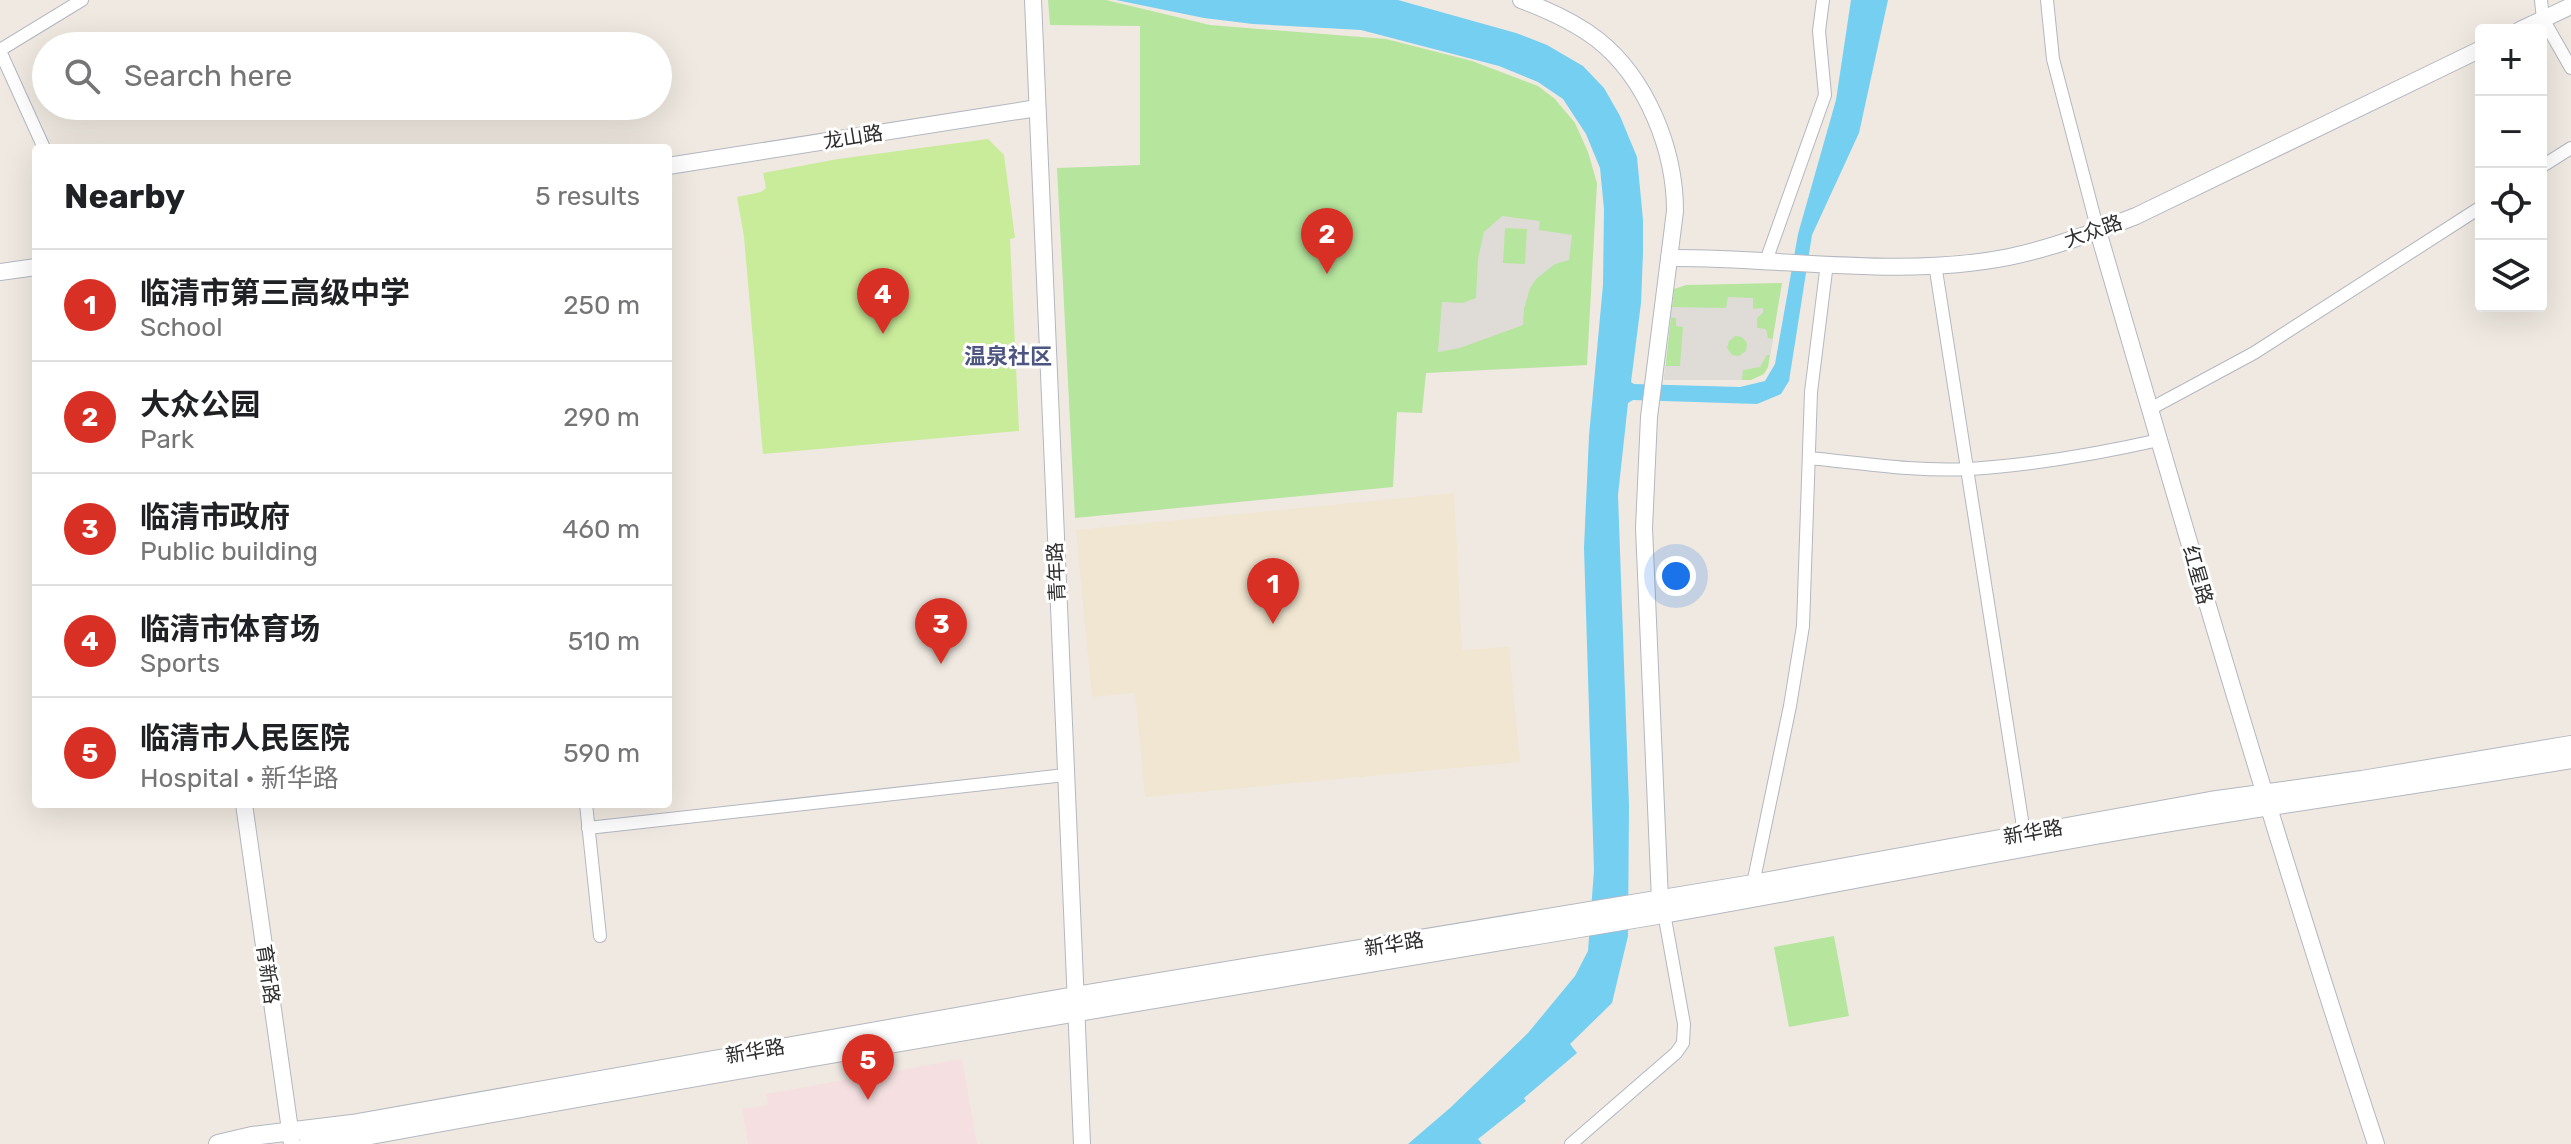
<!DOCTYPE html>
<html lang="en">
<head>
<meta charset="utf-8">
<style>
	body { margin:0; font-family:Rubik,"Noto Sans SC",sans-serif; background:#f2f2f2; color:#202124 }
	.controls { position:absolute; right:24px; top:24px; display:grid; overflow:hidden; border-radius:8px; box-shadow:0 8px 32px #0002 }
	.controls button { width:72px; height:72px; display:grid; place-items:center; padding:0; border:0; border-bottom:2px solid #e0e0e0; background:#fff; color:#202124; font:40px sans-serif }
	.you { position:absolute; left:1676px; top:576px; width:28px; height:28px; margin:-20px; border:6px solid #fff; border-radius:50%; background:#1a73e8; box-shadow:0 0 0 12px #1a73e833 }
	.badge { display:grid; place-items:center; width:52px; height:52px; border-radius:50%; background:#d93025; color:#fff; font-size:26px; font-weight:700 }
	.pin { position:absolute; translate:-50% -66px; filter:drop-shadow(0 2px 4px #0008) }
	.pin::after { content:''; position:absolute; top:42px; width:28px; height:24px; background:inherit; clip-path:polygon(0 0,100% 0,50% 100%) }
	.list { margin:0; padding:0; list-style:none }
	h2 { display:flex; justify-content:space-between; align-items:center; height:104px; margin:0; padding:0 32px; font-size:34px }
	h2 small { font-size:26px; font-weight:400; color:#757577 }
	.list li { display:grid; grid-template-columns:52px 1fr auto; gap:24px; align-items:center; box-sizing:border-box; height:112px; padding:0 32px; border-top:2px solid #e0e0e0 }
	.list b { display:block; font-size:30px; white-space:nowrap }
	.list p { margin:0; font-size:26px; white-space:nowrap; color:#757577 }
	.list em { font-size:26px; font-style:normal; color:#757577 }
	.icon { flex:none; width:44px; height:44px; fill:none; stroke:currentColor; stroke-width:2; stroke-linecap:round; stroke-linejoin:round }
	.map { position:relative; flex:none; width:2571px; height:1144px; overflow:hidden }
	.search { position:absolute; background:#fff; box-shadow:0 8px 32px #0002; left:32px; top:32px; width:640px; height:88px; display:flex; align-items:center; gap:20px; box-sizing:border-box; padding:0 28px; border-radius:44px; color:#757577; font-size:30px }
	.panel { position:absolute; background:#fff; box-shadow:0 8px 32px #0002; left:32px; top:144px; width:640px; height:664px; border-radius:8px }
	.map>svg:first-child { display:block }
	.education { fill:#f0e6d1 }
	.medical { fill:#f5dfe0 }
	.green { fill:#b6e59e }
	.pitch { fill:#c9ec9a }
	.plaza { fill:#dfdcd8; fill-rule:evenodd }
	.water { fill:#75cff0 }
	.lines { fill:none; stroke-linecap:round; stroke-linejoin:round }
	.minor-casing { stroke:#b4b7c1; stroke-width:14 }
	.tertiary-casing { stroke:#b4b7c1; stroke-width:18 }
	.secondary-casing { stroke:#b4b7c1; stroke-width:20 }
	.minor { stroke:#fff; stroke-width:12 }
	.tertiary { stroke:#fff; stroke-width:16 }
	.secondary { stroke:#fff; stroke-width:18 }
	.labels { text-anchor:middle; stroke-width:6; stroke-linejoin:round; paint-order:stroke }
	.street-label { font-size:20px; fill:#2e2e2e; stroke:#fff }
	.neighbourhood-label { font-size:22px; font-weight:bold; fill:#4d5680; stroke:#fff }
</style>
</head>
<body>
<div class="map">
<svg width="2571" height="1144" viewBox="0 0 2571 1144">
	<rect width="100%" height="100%" fill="#efe9e1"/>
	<path class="education" d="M 1454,493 L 1462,650 L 1509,647 L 1520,762 L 1145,797 L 1135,693 L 1092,697 L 1076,530 Z"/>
	<path class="medical" d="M 962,1059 L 977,1144 L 748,1144 L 742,1109 L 768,1105 L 766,1094 Z"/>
	<g class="green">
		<path d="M 1048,0 L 1106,0 L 1210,25 L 1386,39 L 1472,61 L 1538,86 L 1555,99 L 1575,123 L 1588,152 L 1597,183 L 1587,365 L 1426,373 L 1422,413 L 1397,412 L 1393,487 L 1075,518 L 1057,168 L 1140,165 L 1140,26 L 1050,25 Z"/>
		<path d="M 1782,283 L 1768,367 L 1764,374 L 1751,380 L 1664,380 L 1674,289 L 1686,285 Z"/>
		<path d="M 1834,936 L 1849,1016 L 1789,1027 L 1774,947 Z"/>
	</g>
	<path class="pitch" d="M 988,139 L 1004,155 L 1015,238 L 1010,239 L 1019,431 L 763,454 L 744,237 L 737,197 L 761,192 L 766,188 L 763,173 L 838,159 Z"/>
	<g class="plaza">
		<path d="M 1502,216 L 1540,221 L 1539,230 L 1572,235 L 1569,260 L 1555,264 L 1536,279 L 1530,288 L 1524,309 L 1523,325 L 1460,348 L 1438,352 L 1442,302 L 1463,303 L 1476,298 L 1478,259 L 1484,232 ZM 1505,228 L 1527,229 L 1525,264 L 1503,263 Z"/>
		<path d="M 1728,297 L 1753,298 L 1753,309 L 1763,308 L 1763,313 L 1757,318 L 1757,328 L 1766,329 L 1768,338 L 1773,339 L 1770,355 L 1767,355 L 1760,367 L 1743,370 L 1742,380 L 1664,380 L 1665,366 L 1680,366 L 1683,327 L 1676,326 L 1676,318 L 1670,317 L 1670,307 L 1726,308 ZM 1735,336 L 1742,337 L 1747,343 L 1746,351 L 1739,356 L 1732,355 L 1727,348 L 1729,341 Z"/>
	</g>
	<path class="water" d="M 1116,0 L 1398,0 L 1516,33 L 1547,45 L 1583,66 L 1604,88 L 1620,116 L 1637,157 L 1643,220 L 1643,253 L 1641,303 L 1631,382 L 1634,384 L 1740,387 L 1765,381 L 1775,364 L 1798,234 L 1836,100 L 1851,0 L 1888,0 L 1859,133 L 1812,235 L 1789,381 L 1781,394 L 1757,404 L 1633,400 L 1628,403 L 1618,495 L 1629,805 L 1628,936 L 1612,1003 L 1570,1044 L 1577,1053 L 1524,1098 L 1526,1101 L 1478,1139 L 1482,1144 L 1408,1144 L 1450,1108 L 1528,1033 L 1575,976 L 1588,951 L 1594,870 L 1584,548 L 1589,436 L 1603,285 L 1604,209 L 1600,168 L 1586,134 L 1563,99 L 1538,82 L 1499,66 L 1361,30 L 1253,24 L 1204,18 Z"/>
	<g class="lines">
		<defs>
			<g id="minor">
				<path d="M 2047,0 L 2053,59 L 2098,231"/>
				<path d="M 2541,0 L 2543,19 L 2571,68"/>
				<path d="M 0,50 L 82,0"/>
				<path d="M 0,51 L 44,148"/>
				<path d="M 2541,167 L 2571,148"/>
				<path d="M 1766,261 L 1825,95 L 1819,31 L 1823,0"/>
				<path d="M 1935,264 L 2024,833"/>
				<path d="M 2150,409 L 2254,353 L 2481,207"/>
				<path d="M 1809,458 C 1861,463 1916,472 1969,469 C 2033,465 2097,454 2159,440"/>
				<path d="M 586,804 L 600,936"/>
				<path d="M 588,828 L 1065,775"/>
				<path d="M 1753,884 L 1790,706 L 1803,626 L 1811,392 L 1827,263"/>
				<path d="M 1571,1144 L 1676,1053 L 1683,1043 L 1684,1024 L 1664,913"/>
			</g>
			<g id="tertiary">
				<path d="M 1033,0 L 1082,1144"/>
				<path d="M 1521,0 C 1548,10 1575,22 1598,40 C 1647,79 1675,150 1675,211 L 1649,417 L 1644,528 L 1660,900"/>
				<path d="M 2520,30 L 2571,6"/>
				<path d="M 668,166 L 1037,108"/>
				<path d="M 2098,231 C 2187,537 2276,842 2376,1144"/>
				<path d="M 1669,258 C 1781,257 1898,279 2009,257 C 2052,248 2095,232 2136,216 L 2481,49"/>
				<path d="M 0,272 L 36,267"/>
				<path d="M 244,804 L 292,1144"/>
			</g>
			<g id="secondary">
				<path d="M 218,1144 L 252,1136 L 352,1124 L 1075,996 L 1753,884 L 2210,801 L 2362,780 L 2571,745"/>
				<path d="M 308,1144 L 354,1138 C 787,1059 1223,988 1657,915 C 1843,883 2027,844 2214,815 C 2333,796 2452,779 2571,759"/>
			</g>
		</defs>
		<use href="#minor" class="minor-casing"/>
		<use href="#tertiary" class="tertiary-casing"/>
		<use href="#secondary" class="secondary-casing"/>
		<use href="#minor" class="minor"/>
		<use href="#tertiary" class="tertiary"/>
		<use href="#secondary" class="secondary"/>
	</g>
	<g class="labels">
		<g class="street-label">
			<text transform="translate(853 137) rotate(-9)" y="7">龙山路</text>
			<text transform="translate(2093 231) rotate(-19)" y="7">大众路</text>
			<text transform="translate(1056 572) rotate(-93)" y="7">青年路</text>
			<text transform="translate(2198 575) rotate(74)" y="7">红星路</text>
			<text transform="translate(2033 832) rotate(-10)" y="7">新华路</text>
			<text transform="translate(1394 944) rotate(-9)" y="7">新华路</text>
			<text transform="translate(268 974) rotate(82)" y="7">育新路</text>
			<text transform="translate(755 1051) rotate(-10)" y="7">新华路</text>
		</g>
		<g class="neighbourhood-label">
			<text x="1008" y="364">温泉社区</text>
		</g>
	</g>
</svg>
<div class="controls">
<button>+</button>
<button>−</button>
<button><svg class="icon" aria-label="locate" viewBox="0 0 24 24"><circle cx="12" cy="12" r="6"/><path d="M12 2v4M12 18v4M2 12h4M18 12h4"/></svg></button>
<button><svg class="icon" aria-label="layers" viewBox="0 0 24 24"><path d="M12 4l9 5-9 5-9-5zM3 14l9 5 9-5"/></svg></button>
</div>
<div class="you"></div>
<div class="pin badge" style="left:1273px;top:624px">1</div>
<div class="pin badge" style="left:1327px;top:274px">2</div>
<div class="pin badge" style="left:941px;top:664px">3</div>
<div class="pin badge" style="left:883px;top:334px">4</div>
<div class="pin badge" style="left:868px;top:1100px">5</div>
<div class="search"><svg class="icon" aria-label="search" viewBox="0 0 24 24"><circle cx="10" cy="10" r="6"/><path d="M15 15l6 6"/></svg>Search here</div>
<section class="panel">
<h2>Nearby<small>5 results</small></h2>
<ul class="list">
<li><span class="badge">1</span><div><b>临清市第三高级中学</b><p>School</p></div><em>250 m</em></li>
<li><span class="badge">2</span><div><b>大众公园</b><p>Park</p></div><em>290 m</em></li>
<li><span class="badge">3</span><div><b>临清市政府</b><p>Public building</p></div><em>460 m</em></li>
<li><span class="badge">4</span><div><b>临清市体育场</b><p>Sports</p></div><em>510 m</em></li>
<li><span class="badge">5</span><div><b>临清市人民医院</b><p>Hospital · 新华路</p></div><em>590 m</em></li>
</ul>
</section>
</div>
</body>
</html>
